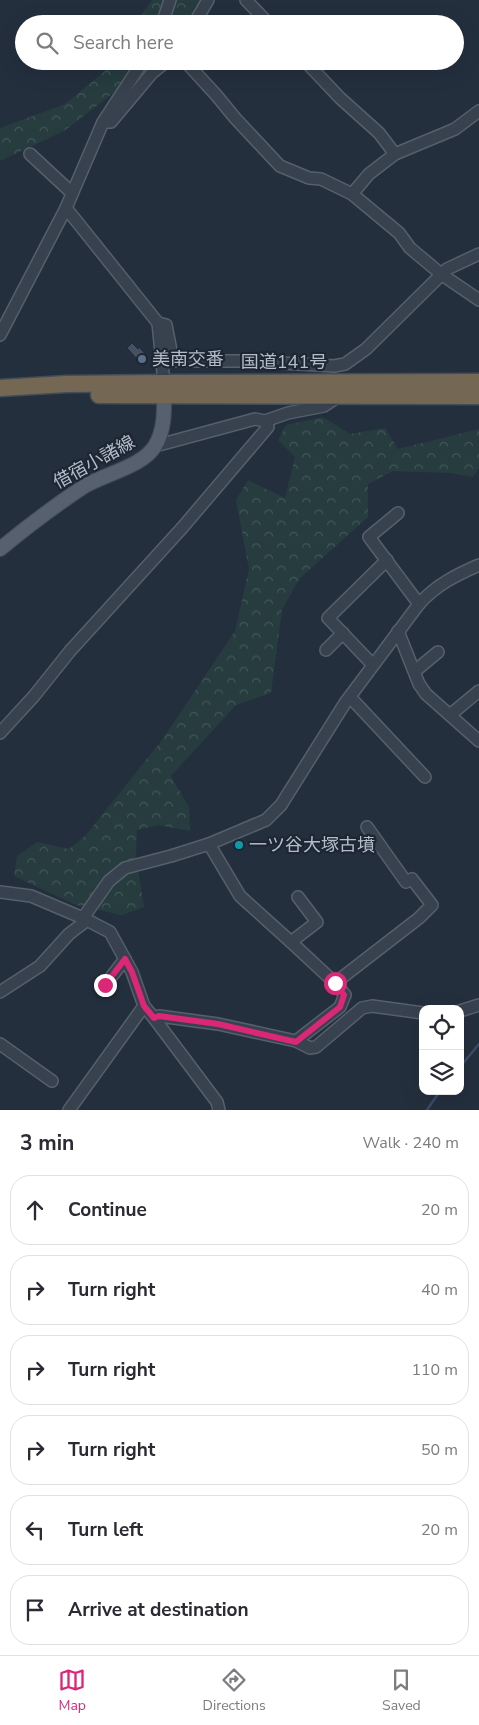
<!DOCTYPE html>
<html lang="en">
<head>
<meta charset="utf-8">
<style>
	body { margin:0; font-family:"Nunito Sans","Noto Sans JP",sans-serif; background:#f7f7f7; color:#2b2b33 }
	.controls { position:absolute; right:15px; bottom:15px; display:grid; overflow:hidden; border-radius:10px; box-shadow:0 5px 20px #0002 }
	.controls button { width:45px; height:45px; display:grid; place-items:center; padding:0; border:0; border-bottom:1px solid #e1e1e2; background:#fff; color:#2b2b33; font:25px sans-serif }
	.stop { position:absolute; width:15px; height:15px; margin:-11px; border:4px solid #db2777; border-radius:50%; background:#fff }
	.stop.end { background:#db2777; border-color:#fff; box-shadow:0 1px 5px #0008 }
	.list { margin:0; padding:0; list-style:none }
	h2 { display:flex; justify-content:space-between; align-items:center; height:65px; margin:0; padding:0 20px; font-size:21px }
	h2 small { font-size:16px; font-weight:400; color:#7c7c81 }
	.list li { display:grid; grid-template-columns:32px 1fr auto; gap:15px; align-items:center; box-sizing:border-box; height:70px; margin:0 10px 10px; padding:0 10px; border:1px solid #e1e1e2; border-radius:20px }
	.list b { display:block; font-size:19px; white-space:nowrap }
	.list em { font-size:16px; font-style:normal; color:#7c7c81 }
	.icon { flex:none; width:28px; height:28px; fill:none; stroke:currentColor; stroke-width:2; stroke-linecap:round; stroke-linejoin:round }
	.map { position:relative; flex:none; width:479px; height:1110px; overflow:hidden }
	.search { position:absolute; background:#fff; box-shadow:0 5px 20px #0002; left:15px; right:15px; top:15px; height:55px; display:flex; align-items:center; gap:12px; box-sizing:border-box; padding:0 18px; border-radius:28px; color:#7c7c81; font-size:19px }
	.sheet { height:545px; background:#fff }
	nav { display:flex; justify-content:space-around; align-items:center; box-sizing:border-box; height:70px; border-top:1px solid #e1e1e2; background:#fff; font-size:14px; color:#7c7c81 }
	nav a { display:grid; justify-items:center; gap:2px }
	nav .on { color:#db2777 }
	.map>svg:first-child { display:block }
	.forest { fill:url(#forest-crowns) }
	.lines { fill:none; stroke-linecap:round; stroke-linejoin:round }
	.stream { stroke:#394c67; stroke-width:2.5 }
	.building { fill:#455162; stroke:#1f2835 }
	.minor-casing { stroke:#565f6c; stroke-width:14 }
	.major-casing { stroke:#414a57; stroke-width:16 }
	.highway-casing { stroke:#434c59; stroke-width:19 }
	.minor { stroke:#38414e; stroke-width:11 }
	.major { stroke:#56606e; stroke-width:14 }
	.highway { stroke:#746855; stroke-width:16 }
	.route { stroke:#db2777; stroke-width:6 }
	.service-dot { fill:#5c6f8a; stroke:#1d2633; stroke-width:2 }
	.culture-dot { fill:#0f9aa8; stroke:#1d2633; stroke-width:2 }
	.labels { text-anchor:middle; stroke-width:4.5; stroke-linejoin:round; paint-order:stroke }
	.poi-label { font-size:18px; fill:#b4bcc9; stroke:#1d2633; text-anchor:start }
	.street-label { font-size:18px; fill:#b4bcc9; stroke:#1d2633 }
</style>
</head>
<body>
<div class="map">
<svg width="479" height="1110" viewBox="0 0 479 1110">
	<defs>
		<pattern id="forest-crowns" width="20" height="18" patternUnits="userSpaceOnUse" patternTransform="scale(1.25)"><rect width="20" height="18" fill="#263c3f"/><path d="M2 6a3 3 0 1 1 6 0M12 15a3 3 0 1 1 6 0" fill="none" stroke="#435659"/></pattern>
	</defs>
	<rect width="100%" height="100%" fill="#242f3e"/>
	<g class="forest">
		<path d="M 152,0 L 202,0 L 186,24 L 135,24 Z"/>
		<path d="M 117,61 L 155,61 L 64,131 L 0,161 L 0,128 L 65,104 Z"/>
		<path d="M 323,417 L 350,434 L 385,428 L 398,449 L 479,429 L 479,468 L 473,477 L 450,473 L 393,471 L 368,484 L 368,517 L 299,579 L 282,610 L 271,693 L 236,705 L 171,776 L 189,807 L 190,831 L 158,825 L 137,830 L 136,856 L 144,907 L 122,915 L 76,905 L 14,876 L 17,856 L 37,842 L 69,849 L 86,835 L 162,740 L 235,631 L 249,569 L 236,500 L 248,480 L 285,498 L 295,457 L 278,440 L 286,425 Z"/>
	</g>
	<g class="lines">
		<g class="stream">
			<path d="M 460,1067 L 479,1044"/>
			<path d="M 427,1110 L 440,1091"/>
		</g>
	</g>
	<path class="building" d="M 132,343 L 138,349 L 139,347 L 147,356 L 148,361 L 143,366 L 127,348 Z"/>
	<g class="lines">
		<defs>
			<g id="minor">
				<path d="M 246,0 L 269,24"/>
				<path d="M 162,24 L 170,0"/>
				<path d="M 194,24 L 208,0"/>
				<path d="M 143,61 L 103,122 L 66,208 L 158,323 L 164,383"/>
				<path d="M 185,61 L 217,96 L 235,118 L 280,166 L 309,178 L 321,179 L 352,194 L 399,233 L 410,248 L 441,274 L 479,300"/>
				<path d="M 305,61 L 340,98 L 379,133 L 395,154"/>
				<path d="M 105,122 L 111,122 L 152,73 L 167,61"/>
				<path d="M 30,154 L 72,193"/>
				<path d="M 352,194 L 369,174 L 395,154 L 455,129 L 479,111"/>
				<path d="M 158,323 L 166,325 L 173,361 L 243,361 L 334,366 L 345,364 L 366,349 L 447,269 L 479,254"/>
				<path d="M 0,335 L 66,208"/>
				<path d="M 265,421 L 288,413 L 324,406 L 339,396"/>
				<path d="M 398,513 L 369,537 L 419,604"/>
				<path d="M 398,631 L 419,684 L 426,694 L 479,741"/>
				<path d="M 326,650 L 343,633"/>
				<path d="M 373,665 L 328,618 L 387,560"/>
				<path d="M 415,671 L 438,652"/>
				<path d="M 350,697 L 425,777"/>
				<path d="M 450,715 L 479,691"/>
				<path d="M 0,733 L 34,696 L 70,651 L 182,528 L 268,427 L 265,421 L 255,419 L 155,446"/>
				<path d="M 209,844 L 240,896 L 291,942 L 335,983 L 345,995 L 340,1007 L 296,1041"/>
				<path d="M 0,892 L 31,896 L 83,918 L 110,932 L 132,972 L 144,1006 L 154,1018 L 159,1016 L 218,1024 L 296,1041 L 310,1048 L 316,1047 L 362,1008 L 372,1006 L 423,1013"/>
				<path d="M 83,918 L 109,881 L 125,868 L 171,856 L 209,844 L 266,820 L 281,805 L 345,703 L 419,604 C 436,585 456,575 479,565"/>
				<path d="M 291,942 L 317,922 L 298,897"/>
				<path d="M 335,983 L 419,918 L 432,905 L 412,879 L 406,882 L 367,827"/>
				<path d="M 105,985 L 125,959"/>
				<path d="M 0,992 L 40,966 L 69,934 L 86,921"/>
				<path d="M 460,1011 L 479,1005"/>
				<path d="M 154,1018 L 217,1102 L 219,1110"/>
				<path d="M 0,1044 L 52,1081"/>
				<path d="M 69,1110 L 144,1006"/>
			</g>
			<path id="major" d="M 0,549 C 28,526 53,507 83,487 C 104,474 142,467 155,446 C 166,428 164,406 164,386"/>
			<g id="highway">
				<path d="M 0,388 L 66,384 L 164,383 L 479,382"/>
				<path d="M 99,395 L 479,396"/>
			</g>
		</defs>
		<use href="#minor" class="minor-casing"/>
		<use href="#major" class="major-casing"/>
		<use href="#highway" class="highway-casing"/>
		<use href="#minor" class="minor"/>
		<use href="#major" class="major"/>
		<use href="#highway" class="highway"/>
	</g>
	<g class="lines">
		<path class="route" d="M 105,985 L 125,959 L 132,972 L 144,1006 L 154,1018 L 159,1016 L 218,1024 L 296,1042 L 340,1007 L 344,995 L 335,983"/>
	</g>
	<circle class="service-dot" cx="142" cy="359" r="5"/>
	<circle class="culture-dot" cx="239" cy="845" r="5"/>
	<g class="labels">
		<g class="poi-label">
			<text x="152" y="365">美南交番</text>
			<text x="249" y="851">一ツ谷大塚古墳</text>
		</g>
		<g class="street-label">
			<text x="284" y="368">国道141号</text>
			<text transform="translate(94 462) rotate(-29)" y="6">借宿小諸線</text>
		</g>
	</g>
</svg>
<div class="controls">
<button><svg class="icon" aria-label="locate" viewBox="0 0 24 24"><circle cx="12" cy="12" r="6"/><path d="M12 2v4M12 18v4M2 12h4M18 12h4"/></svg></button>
<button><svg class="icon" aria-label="layers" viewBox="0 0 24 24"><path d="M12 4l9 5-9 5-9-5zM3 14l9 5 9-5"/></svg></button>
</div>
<div class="stop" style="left:335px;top:983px"></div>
<div class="stop end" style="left:105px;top:985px"></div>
<div class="search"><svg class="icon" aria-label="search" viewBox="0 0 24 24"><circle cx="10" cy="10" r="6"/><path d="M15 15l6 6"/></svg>Search here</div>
</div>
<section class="sheet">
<h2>3 min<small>Walk · 240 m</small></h2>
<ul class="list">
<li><svg class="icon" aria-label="ahead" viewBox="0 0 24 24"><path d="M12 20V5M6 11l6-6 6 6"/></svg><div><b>Continue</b></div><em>20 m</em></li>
<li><svg class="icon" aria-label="right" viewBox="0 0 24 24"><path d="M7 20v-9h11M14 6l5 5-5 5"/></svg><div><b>Turn right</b></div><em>40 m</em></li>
<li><svg class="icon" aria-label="right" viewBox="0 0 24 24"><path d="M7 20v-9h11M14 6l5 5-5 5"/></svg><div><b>Turn right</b></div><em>110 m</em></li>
<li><svg class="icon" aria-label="right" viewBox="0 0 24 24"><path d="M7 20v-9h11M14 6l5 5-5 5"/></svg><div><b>Turn right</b></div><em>50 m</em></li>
<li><svg class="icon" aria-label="left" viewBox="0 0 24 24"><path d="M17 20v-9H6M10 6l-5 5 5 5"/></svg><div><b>Turn left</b></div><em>20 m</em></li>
<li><svg class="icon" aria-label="arrive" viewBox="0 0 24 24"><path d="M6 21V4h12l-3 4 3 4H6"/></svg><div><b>Arrive at destination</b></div></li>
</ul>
</section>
<nav>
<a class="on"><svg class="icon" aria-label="map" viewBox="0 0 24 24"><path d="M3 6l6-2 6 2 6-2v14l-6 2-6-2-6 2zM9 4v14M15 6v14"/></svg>Map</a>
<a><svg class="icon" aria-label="directions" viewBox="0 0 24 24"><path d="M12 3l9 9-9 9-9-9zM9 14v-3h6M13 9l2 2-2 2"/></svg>Directions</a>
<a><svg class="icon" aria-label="saved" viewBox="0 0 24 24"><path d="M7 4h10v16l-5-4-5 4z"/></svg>Saved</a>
</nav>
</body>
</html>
